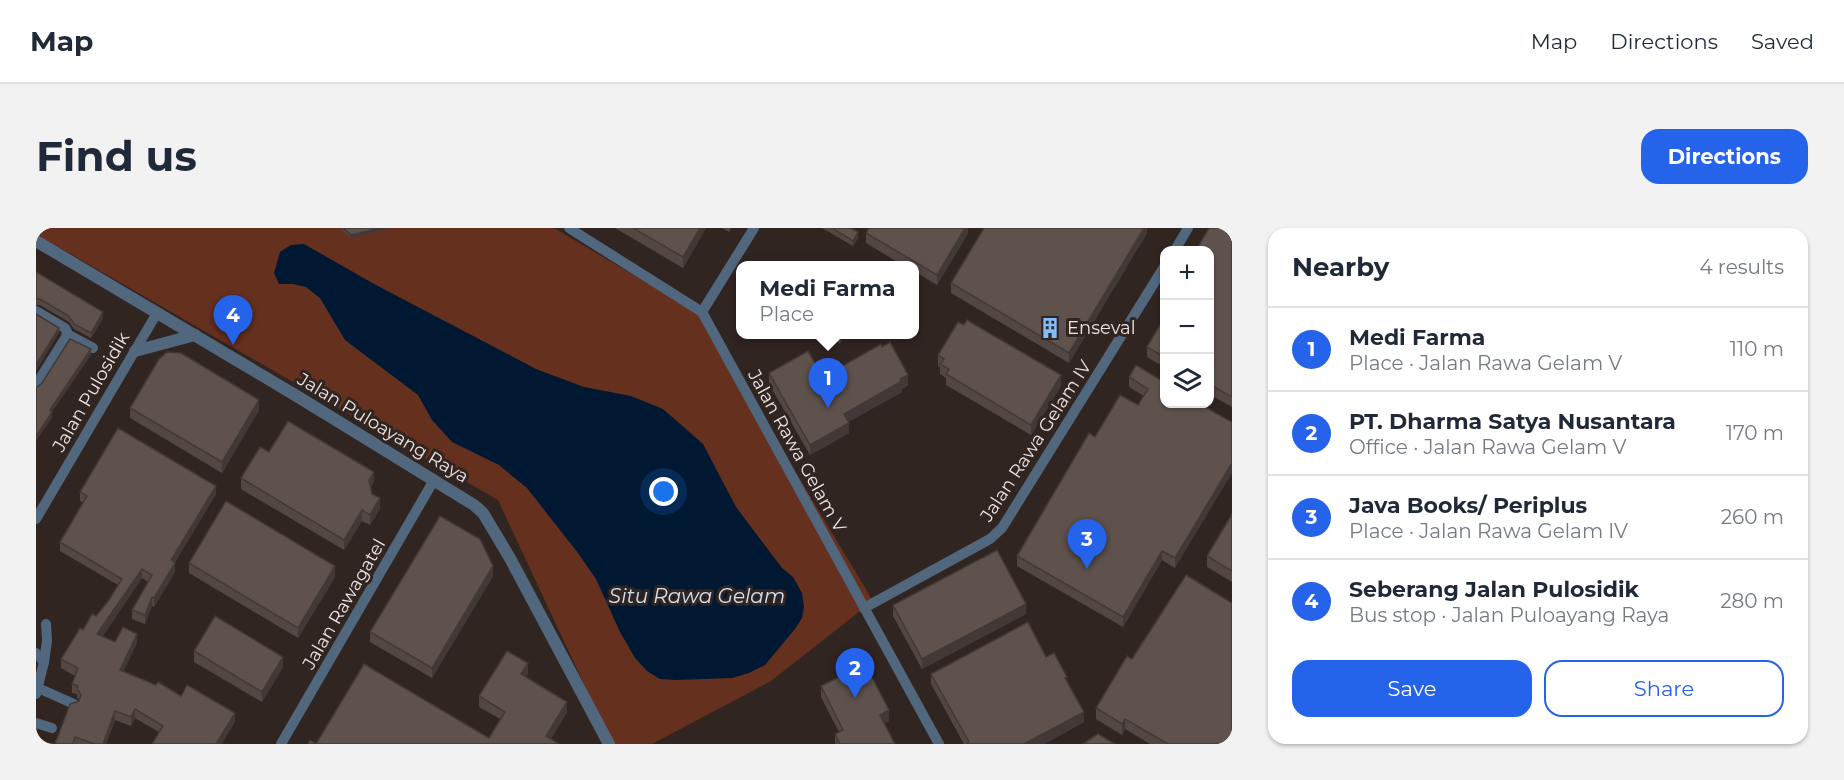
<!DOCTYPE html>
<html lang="en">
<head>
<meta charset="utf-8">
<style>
	body { margin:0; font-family:Montserrat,sans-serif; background:#f2f2f3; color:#1f2937 }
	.controls { position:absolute; right:18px; top:18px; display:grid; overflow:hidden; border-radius:12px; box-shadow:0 2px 4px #0004 }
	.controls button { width:54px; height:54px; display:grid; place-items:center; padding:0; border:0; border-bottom:2px solid #e0e1e3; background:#fff; color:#1f2937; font:30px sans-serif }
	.you { position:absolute; left:628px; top:264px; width:21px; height:21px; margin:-15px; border:4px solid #fff; border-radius:50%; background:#1a73e8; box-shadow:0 0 0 9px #1a73e833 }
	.badge { display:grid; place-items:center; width:39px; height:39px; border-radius:50%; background:#2563eb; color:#fff; font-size:20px; font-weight:700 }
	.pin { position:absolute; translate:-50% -50px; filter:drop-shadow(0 2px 3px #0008) }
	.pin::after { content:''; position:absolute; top:32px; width:21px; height:18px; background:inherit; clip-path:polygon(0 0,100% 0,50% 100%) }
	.popup { position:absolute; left:700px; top:33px; width:183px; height:78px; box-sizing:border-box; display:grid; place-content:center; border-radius:12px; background:#fff; filter:drop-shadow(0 2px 4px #0005); font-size:20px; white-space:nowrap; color:#747a83 }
	.popup b { font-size:22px; color:#1f2937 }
	.popup::after { content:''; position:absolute; left:50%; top:100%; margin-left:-12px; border:12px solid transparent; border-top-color:#fff }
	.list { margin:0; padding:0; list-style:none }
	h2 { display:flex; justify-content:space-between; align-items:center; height:78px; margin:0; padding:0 24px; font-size:26px }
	h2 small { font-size:20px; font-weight:400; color:#747a83 }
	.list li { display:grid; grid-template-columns:39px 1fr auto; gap:18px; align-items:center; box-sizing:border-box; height:84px; padding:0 24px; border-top:2px solid #e0e1e3 }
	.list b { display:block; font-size:22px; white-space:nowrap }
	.list p { margin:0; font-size:20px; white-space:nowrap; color:#747a83 }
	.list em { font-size:20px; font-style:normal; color:#747a83 }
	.actions { display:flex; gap:12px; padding:18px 24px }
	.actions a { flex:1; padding:14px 0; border:2px solid #2563eb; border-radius:18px; text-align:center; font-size:21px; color:#2563eb }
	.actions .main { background:#2563eb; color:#fff }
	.icon { flex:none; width:33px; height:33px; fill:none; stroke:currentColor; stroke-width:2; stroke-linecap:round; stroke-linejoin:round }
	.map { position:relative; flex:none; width:1196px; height:516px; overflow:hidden; border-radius:18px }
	header { display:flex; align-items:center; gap:36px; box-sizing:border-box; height:84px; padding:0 30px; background:#fff; border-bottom:2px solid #e0e1e3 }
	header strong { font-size:28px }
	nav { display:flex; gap:33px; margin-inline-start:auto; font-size:21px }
	.intro { display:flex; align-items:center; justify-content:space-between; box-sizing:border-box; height:144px; padding:0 36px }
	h1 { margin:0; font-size:42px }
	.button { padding:15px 27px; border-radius:18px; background:#2563eb; color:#fff; font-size:21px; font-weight:700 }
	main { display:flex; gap:36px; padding:0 36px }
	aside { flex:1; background:#fff; border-radius:18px; box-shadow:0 2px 4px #0004 }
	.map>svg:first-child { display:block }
	.green { fill:#66301f }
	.water { fill:#001832 }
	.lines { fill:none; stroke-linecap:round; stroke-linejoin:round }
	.minor { stroke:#51677e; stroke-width:10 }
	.tertiary { stroke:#51677e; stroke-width:12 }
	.wall { fill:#524742 }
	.shaded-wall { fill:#423936 }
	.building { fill:#5f524d; stroke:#423936; stroke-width:1.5 }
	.labels { text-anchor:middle; stroke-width:6; stroke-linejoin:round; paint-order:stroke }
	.poi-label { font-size:18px; fill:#ede4e2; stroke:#312522; text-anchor:start }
	.street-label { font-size:18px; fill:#ede4e2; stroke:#312522 }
	.water-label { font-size:20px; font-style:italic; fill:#d4e1f1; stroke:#312522 }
</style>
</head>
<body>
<header>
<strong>Map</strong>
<nav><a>Map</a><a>Directions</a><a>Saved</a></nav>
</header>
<div class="intro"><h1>Find us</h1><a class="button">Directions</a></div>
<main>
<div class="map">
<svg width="1196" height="516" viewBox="0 0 1196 516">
	<rect width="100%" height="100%" fill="#312522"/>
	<path class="green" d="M 0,0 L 518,0 L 665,87 L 837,373 L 735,453 L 616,516 L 576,516 L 462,272 L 0,6 Z"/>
	<path class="water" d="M 268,16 L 340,57 L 500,141 L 548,159 L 595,168 L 627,181 L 667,216 L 700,279 L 746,340 L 757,349 L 766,365 L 768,379 L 766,390 L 759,401 L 729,437 L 713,445 L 696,450 L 640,452 L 624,451 L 611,443 L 599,430 L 584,404 L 560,351 L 542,325 L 491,260 L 463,237 L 416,214 L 396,192 L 382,167 L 309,112 L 284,70 L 270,59 L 257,56 L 243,56 L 238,45 L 244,24 L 255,17 Z"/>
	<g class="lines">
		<g class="minor">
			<path d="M 533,0 L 666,84 L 903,516"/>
			<path d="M 1139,22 L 1152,0"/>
			<path d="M 0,83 L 29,100 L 31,104 L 30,109 L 0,157"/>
			<path d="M 666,84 L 718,0"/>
			<path d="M 31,106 L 57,120"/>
			<path d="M 0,291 L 121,85"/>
			<path d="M 828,380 L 954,311 L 966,300 L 1128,39"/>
			<path d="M 0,425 L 8,434 L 0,466"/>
			<path d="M 8,434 L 11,413 L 10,396"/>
			<path d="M 2,460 L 38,476"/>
			<path d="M 0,495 L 16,500"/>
			<path d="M 245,516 L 398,252"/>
		</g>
		<g class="tertiary">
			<path d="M 0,13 L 264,170 L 438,277 L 447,285 L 475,332 L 573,516"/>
			<path d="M 99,123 L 159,107"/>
		</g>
	</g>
	<g class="wall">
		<path d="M 306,0 L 355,0 L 315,10 L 308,4 Z"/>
		<path d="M 579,0 L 670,0 L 647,40 Z"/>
		<path d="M 686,0 L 695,0 L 693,4 Z"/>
		<path d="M 786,0 L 815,0 L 822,10 L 817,18 Z"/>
		<path d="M 932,0 L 932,5 L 901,57 L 879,44 L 879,38 L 868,38 L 830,15 L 830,5 Z"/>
		<path d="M 1111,0 L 1111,5 L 1033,135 L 915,65 L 915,55 Z"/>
		<path d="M 1196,0 L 1196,179 L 1173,166 L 1173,22 Z"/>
		<path d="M 0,44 L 67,90 L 55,110 L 38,101 L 33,94 L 4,77 L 0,77 Z"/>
		<path d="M 1128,90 L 1128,139 L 1111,129 L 1111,119 Z"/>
		<path d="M 788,106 L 810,106 L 804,116 Z"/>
		<path d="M 902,127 L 1025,158 L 995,207 L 910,157 L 910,150 L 904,146 L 904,139 L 902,138 Z"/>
		<path d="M 733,145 L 787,149 L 872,157 L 866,161 L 866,164 L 812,194 L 813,205 L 774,227 L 733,156 Z"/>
		<path d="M 1093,149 L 1164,176 L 1139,340 L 1126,332 L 1087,399 L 981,338 L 981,328 L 1059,209 L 1102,177 L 1108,168 L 1093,159 Z"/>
		<path d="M 94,180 L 223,182 L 186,245 L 94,190 Z"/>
		<path d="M 233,224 L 338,254 L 335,259 L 336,266 L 344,281 L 334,297 L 326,293 L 308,322 L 205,261 L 205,250 Z"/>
		<path d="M 44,264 L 180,266 L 139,334 L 139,344 L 118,379 L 116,378 L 109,396 L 96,391 L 96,382 L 112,354 L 106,350 L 66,409 L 79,414 L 101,415 L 87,443 L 145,468 L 199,494 L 123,504 L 99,490 L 95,498 L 79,492 L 70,516 L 19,516 L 43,472 L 41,469 L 41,466 L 36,465 L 36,456 L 39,448 L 25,440 L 25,431 L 47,402 L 60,388 L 73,372 L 82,357 L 24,323 L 24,314 L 47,275 L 44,273 Z"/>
		<path d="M 1196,286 L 1196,354 L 1171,339 L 1171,328 Z"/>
		<path d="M 153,335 L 299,349 L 262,410 L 153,345 Z"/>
		<path d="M 457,348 L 396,450 L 334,414 L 334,404 Z"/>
		<path d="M 857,377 L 990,386 L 886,441 L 857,388 Z"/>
		<path d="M 158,423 L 247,439 L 226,474 L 158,434 Z"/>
		<path d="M 1010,429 L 1031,453 L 1048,494 L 1008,516 L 928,516 L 895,456 L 895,446 Z"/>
		<path d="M 1096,431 L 1196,516 L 1114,516 L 1089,501 L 1086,507 L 1060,491 L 1060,480 Z"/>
		<path d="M 492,446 L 489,449 L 531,484 L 515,511 L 280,516 L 453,510 L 464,491 L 443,479 L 443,468 Z"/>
		<path d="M 785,458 L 853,493 L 848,495 L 859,516 L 799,516 L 799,506 L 803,504 L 785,469 Z"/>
	</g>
	<g class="shaded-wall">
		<path d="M 344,0 L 355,0 L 315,10 L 315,7 Z"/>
		<path d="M 664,0 L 670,0 L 647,40 L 647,29 Z"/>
		<path d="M 929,0 L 932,0 L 932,5 L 901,57 L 901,47 Z"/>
		<path d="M 1108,0 L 1111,0 L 1111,5 L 1033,135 L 1033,125 Z"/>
		<path d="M 822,4 L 822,10 L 817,18 L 817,13 Z"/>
		<path d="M 67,84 L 67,90 L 55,110 L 55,105 Z"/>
		<path d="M 23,100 L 23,105 L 0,143 L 0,137 Z"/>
		<path d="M 804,106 L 810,106 L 804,116 Z"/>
		<path d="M 55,121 L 55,127 L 16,184 L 16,190 L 0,213 L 0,208 L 14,182 Z"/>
		<path d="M 872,147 L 872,157 L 866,161 L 866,164 L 808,196 L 808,186 Z"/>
		<path d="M 1025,147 L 1025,158 L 995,207 L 995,197 Z"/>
		<path d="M 223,172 L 223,182 L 186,245 L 186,234 Z"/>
		<path d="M 813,195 L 813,205 L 774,227 L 774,217 Z"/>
		<path d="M 1196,235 L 1196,245 L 1139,340 L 1139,330 Z"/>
		<path d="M 338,244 L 338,254 L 333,262 L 333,252 Z"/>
		<path d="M 180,258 L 180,266 L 135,341 L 135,332 Z"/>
		<path d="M 344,270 L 344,281 L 334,297 L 334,287 Z"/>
		<path d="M 326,282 L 326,293 L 308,322 L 308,312 Z"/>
		<path d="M 1126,323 L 1126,332 L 1087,399 L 1087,389 Z"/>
		<path d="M 139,335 L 139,344 L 118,379 L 118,370 Z"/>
		<path d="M 299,338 L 299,349 L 262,410 L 262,400 Z"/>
		<path d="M 457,338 L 457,348 L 396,450 L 396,440 Z"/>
		<path d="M 106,341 L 106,350 L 61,415 L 61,406 Z"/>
		<path d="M 116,369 L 116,378 L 109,396 L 109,387 Z"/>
		<path d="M 990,376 L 990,386 L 886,441 L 886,431 Z"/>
		<path d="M 101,406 L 101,415 L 84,451 L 84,442 Z"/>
		<path d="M 247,429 L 247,439 L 226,474 L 226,464 Z"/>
		<path d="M 492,435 L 492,446 L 485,457 L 485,446 Z"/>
		<path d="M 531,474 L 531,484 L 512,516 L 510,508 Z"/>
		<path d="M 99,481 L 99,490 L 95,498 L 95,489 Z"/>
		<path d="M 853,482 L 853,493 L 844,497 L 844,487 Z"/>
		<path d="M 79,483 L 79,492 L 70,516 L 67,516 Z"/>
		<path d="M 1048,484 L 1048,494 L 1008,516 L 988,516 Z"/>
		<path d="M 199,485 L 199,494 L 186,516 L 180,516 Z"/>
		<path d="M 1089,491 L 1089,501 L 1086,507 L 1086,496 Z"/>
	</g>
	<g class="building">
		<path d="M 307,0 L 344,0 L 315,7 Z"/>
		<path d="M 597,0 L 664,0 L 647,29 Z"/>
		<path d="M 796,0 L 815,0 L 822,4 L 817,13 Z"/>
		<path d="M 833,0 L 929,0 L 901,47 L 830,5 Z"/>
		<path d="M 948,0 L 1108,0 L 1033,125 L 915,55 Z"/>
		<path d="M 1173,0 L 1196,0 L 1196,169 L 1173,156 L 1173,22 L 1160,22 Z"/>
		<path d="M 0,44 L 67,84 L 55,105 L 38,96 L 33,88 L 4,71 L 0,71 Z"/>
		<path d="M 0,86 L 23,100 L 0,137 Z"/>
		<path d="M 1128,90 L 1128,129 L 1111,119 Z"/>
		<path d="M 931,92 L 1025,147 L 995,197 L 910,146 L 913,141 L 904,136 L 908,131 L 902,127 L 922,94 L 928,97 Z"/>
		<path d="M 34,111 L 55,121 L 14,182 L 16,184 L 0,208 L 0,160 L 6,155 Z"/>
		<path d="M 854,114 L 872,147 L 864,151 L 866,153 L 808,186 L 813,195 L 774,217 L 733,145 L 772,123 L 787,149 L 845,116 L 846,119 Z"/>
		<path d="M 131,124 L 145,125 L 223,172 L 186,234 L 94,180 L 123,131 Z"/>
		<path d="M 1100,137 L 1128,154 L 1128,176 L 1164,176 L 1196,194 L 1196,235 L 1139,330 L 1126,323 L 1087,389 L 981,328 L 1053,205 L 1059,209 L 1084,167 L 1102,177 L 1112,161 L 1093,149 Z"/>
		<path d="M 252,193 L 338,244 L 333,252 L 336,266 L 344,270 L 334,287 L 326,282 L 308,312 L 205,250 L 224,219 L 233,224 Z"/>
		<path d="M 82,200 L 180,258 L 135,332 L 139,335 L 118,370 L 116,369 L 109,387 L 96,382 L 116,347 L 106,341 L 61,406 L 79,414 L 87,399 L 101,406 L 84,442 L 120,457 L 122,454 L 145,468 L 151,457 L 199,485 L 180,516 L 116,516 L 127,498 L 99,481 L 95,489 L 79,483 L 67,516 L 59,516 L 39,509 L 37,516 L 19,516 L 34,476 L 43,473 L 45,467 L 41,460 L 42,458 L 36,456 L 42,440 L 25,431 L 44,400 L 47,402 L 56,386 L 60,388 L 73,372 L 86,351 L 24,314 L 51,268 L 44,264 Z"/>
		<path d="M 190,273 L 299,338 L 262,400 L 153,335 Z"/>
		<path d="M 1196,286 L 1196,343 L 1171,328 Z"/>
		<path d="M 404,288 L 444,311 L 457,338 L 396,440 L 334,404 Z"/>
		<path d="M 961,322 L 990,376 L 886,431 L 857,377 Z"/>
		<path d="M 1150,347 L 1196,375 L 1196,516 L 1132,516 L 1089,491 L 1086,496 L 1060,480 L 1091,428 L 1096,431 Z"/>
		<path d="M 179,388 L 247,429 L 226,464 L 158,423 Z"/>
		<path d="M 992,394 L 1010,429 L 1018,425 L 1031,449 L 1029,450 L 1048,484 L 988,516 L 932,516 L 931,515 L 933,514 L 895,446 Z"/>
		<path d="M 471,423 L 492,435 L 485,446 L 531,474 L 510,508 L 523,516 L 272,516 L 274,512 L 280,516 L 328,436 L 453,510 L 469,484 L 443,468 Z"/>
		<path d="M 829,436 L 853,482 L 844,487 L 859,516 L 804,516 L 799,506 L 807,502 L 785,458 Z"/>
		<path d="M 1062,506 L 1079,516 L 1047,516 Z"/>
	</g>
	<defs>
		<symbol id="building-bare" viewBox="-9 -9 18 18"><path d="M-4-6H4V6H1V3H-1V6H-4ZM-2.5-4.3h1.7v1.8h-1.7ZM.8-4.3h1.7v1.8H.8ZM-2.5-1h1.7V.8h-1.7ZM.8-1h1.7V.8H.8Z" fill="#82bcfa" stroke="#312522" stroke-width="2.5" paint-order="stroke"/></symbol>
	</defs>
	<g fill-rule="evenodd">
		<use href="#building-bare" x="999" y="85" width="30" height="30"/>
	</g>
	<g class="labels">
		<g class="poi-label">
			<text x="1031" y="106">Enseval</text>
		</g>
		<g class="street-label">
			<text transform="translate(55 164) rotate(-60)" y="6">Jalan Pulosidik</text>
			<text transform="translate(347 200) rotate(31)" y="6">Jalan Puloayang Raya</text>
			<text transform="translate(1000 213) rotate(-57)" y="6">Jalan Rawa Gelam IV</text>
			<text transform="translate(761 223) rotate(61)" y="6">Jalan Rawa Gelam V</text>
			<text transform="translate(308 376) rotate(-60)" y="6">Jalan Rawagatel</text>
		</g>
		<g class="water-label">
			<text x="661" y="375">Situ Rawa Gelam</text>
		</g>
	</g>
</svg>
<div class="controls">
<button>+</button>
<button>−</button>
<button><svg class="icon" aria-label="layers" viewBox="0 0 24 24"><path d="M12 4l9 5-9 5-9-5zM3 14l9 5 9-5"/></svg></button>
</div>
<div class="you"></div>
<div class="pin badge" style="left:792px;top:180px">1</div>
<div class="popup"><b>Medi Farma</b>Place</div>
<div class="pin badge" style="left:819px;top:470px">2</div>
<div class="pin badge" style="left:1051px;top:341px">3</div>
<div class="pin badge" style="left:197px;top:117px">4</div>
</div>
<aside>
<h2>Nearby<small>4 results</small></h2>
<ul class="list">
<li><span class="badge">1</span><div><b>Medi Farma</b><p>Place · Jalan Rawa Gelam V</p></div><em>110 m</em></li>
<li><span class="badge">2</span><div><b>PT. Dharma Satya Nusantara</b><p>Office · Jalan Rawa Gelam V</p></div><em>170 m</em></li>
<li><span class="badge">3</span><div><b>Java Books/ Periplus</b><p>Place · Jalan Rawa Gelam IV</p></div><em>260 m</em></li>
<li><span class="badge">4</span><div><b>Seberang Jalan Pulosidik</b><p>Bus stop · Jalan Puloayang Raya</p></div><em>280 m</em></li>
</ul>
<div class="actions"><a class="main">Save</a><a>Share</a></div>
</aside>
</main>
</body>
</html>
